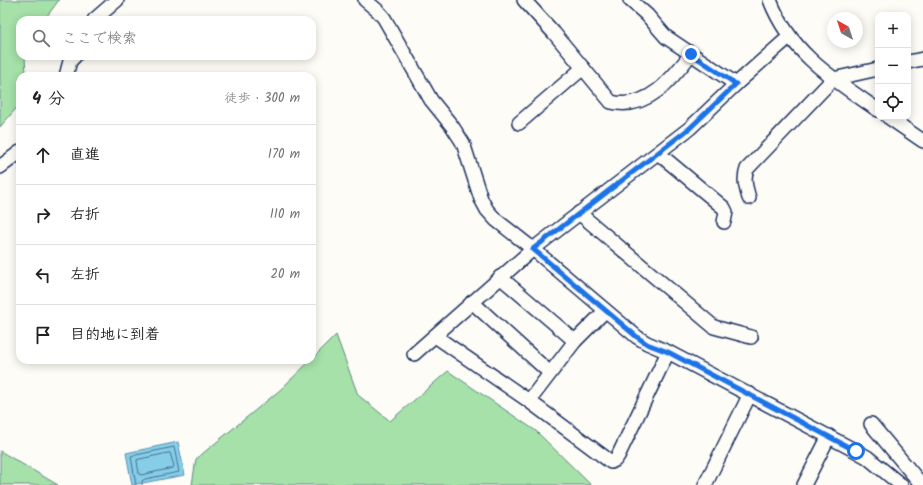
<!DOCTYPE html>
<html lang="ja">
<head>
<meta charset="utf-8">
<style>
	body { margin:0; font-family:Kalam,"Klee One",sans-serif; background:#f2f2f2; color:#202124 }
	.controls { position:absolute; right:12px; top:12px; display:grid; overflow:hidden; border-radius:8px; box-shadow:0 2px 10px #0003 }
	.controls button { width:36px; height:36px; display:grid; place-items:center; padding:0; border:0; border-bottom:1px solid #e0e0e0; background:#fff; color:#202124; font:20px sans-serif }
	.compass { position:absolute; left:827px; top:12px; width:36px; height:36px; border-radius:50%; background:#fff; box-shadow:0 2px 10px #0003; rotate:321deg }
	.stop { position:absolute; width:12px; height:12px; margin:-9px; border:3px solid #1a73e8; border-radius:50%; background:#fff }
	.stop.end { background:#1a73e8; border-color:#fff; box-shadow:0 1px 4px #0008 }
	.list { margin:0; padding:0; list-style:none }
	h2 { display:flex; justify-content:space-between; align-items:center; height:52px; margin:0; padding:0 16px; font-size:17px }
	h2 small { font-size:13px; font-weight:400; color:#757577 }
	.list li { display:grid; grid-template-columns:26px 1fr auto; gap:12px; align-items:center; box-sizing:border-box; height:60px; padding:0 16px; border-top:1px solid #e0e0e0 }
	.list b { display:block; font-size:15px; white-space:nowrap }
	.list em { font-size:13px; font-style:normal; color:#757577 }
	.icon { flex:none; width:22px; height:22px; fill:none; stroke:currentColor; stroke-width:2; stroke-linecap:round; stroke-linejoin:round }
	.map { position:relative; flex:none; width:923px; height:485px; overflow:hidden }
	.search { position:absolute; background:#fff; box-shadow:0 2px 10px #0003; left:16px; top:16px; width:300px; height:44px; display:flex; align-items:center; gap:10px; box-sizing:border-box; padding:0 14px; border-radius:12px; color:#757577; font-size:15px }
	.panel { position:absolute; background:#fff; box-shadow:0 2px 10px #0003; left:16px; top:72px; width:300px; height:292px; border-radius:12px }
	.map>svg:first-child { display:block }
	.green { fill:#a5e1a8; stroke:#608883 }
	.water { fill:#86cee7; stroke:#5b8eb0 }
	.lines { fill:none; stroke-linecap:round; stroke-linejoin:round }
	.shore { stroke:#466f95; stroke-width:1 }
	.minor-casing { stroke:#1b2f5e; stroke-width:16 }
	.minor { stroke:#fdfcf7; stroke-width:13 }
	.route { stroke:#1a73e8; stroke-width:5 }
</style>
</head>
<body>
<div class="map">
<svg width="923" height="485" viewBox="0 0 923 485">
	<rect width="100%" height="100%" fill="#fdfcf7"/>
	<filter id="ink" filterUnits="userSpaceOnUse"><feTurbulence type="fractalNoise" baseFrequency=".025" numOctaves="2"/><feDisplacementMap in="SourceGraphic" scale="8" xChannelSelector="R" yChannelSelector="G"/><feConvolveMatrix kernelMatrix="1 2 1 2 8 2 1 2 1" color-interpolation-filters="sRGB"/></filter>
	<g filter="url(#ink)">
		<g class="green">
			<path d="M 0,0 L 59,0 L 44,20 L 20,20 L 20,56 L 25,56 L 26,76 L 20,76 L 20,104 L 0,127 Z"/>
			<path d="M 336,335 L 358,395 L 390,421 L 448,371 L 536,431 L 591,485 L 192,485 L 196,459 L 280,390 L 311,360 L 312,360 L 312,359 Z"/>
			<path d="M 0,451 L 58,485 L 0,485 Z"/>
		</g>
		<path class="water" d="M 178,442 L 185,475 L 132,485 L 126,453 Z"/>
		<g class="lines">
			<g class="shore">
				<path d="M 170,453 L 174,466 L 173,468 L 141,475 L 139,474 L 137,461 L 137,460 Z"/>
				<path d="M 136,485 L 131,456 L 174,447 L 179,472 L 145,479 L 142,481 L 142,485"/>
			</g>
			<defs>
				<g id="minor">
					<path d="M 365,0 L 378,11 L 384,18 L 431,100 L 452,126 L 463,143 L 481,199 L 487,210 L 496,220 L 533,249 L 637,337 L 647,343 L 668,352 L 856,451 L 867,457 L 901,485"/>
					<path d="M 524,0 L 554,33 L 611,102 C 647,111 672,79 691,54"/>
					<path d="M 630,0 L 647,15 L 666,37 L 736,84"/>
					<path d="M 770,0 C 791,54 833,79 878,110"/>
					<path d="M 94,20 L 117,0"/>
					<path d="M 908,62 L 923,59"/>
					<path d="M 66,76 L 70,61 L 75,56"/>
					<path d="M 888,117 L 923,141"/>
					<path d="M 519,123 L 583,68"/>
					<path d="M 658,153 L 724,208 L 726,212 L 724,222"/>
					<path d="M 0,167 L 20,152"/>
					<path d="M 749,198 C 746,187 743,180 747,169 L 833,79 L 878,69"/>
					<path d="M 579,213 L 714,327 L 751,337"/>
					<path d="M 500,277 L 575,341"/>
					<path d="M 472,302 L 550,373"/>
					<path d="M 435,336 L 529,401 L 611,462 L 615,460 L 618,456 L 668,352"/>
					<path d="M 414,354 L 533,249 L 690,128 L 736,84 L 789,37"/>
					<path d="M 529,401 L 575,341 L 605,311"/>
					<path d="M 871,424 L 922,485"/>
					<path d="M 705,485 L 750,394"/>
					<path d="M 804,485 L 829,436"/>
				</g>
			</defs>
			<use href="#minor" class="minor-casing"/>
			<use href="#minor" class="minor"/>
		</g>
	</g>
	<g class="lines" filter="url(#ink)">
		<path class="route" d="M 691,54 L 736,84 L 690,128 L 533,249 L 637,337 L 647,344 L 668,352 L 856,451"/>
	</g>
</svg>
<div class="controls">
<button>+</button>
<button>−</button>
<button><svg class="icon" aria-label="locate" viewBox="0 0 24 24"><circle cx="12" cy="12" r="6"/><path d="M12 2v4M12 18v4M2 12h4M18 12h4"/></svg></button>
</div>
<svg class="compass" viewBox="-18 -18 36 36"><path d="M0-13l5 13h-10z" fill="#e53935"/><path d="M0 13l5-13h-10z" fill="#757577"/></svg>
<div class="stop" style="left:856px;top:451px"></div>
<div class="stop end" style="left:691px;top:54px"></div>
<div class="search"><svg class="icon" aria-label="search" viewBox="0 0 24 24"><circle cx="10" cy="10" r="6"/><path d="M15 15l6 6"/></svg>ここで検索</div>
<section class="panel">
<h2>4 分<small>徒歩 · 300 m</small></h2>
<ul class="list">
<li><svg class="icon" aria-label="ahead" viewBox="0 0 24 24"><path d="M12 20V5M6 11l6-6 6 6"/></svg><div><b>直進</b></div><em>170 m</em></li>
<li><svg class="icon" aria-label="right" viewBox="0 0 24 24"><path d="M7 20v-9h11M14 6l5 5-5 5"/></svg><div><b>右折</b></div><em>110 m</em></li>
<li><svg class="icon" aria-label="left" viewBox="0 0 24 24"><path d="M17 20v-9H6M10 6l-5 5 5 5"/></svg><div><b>左折</b></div><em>20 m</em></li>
<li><svg class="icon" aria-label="arrive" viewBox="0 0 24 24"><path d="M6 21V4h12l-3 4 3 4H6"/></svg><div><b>目的地に到着</b></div></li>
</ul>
</section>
</div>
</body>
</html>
